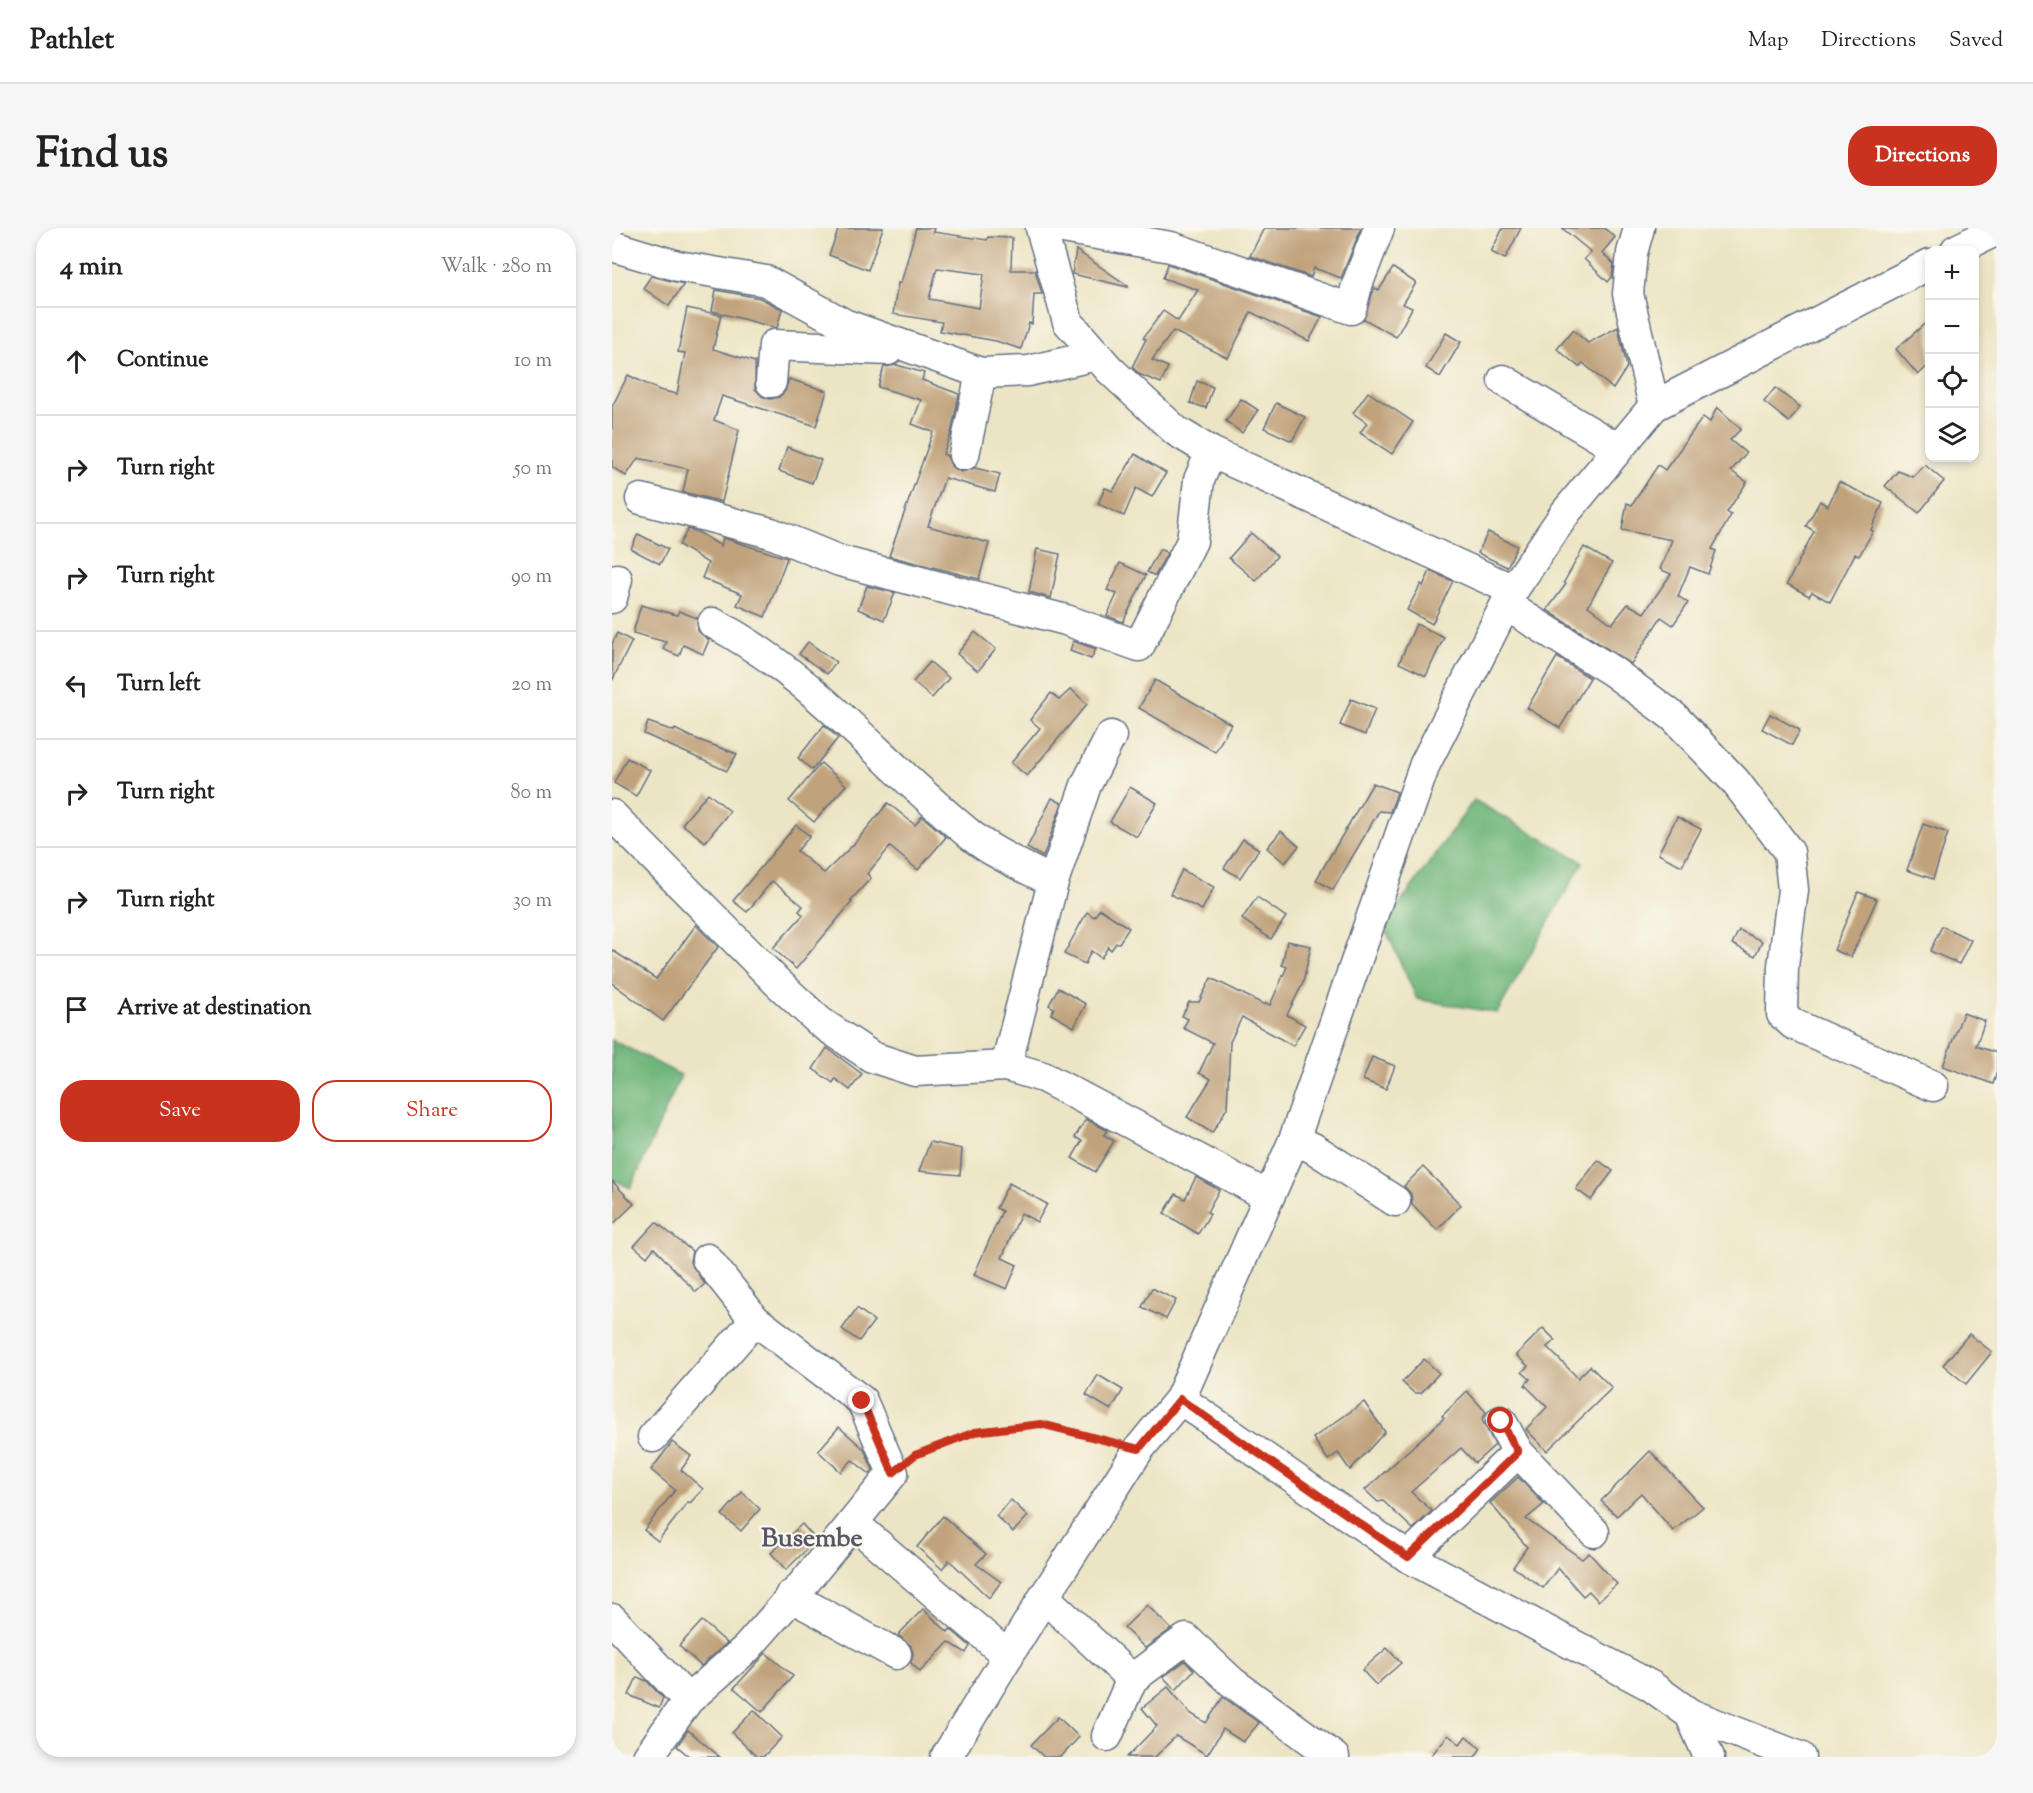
<!DOCTYPE html>
<html lang="en">
<head>
<meta charset="utf-8">
<style>
	body { margin:0; font-family:"Sorts Mill Goudy",serif; background:#f6f6f6; color:#222 }
	.controls { position:absolute; right:18px; top:18px; display:grid; overflow:hidden; border-radius:12px; box-shadow:0 3px 9px #0003 }
	.controls button { width:54px; height:54px; display:grid; place-items:center; padding:0; border:0; border-bottom:2px solid #e0e0e0; background:#fff; color:#222; font:30px sans-serif }
	.stop { position:absolute; width:18px; height:18px; margin:-14px; border:4px solid #c8321e; border-radius:50%; background:#fff }
	.stop.end { background:#c8321e; border-color:#fff; box-shadow:0 2px 6px #0008 }
	.list { margin:0; padding:0; list-style:none }
	h2 { display:flex; justify-content:space-between; align-items:center; height:78px; margin:0; padding:0 24px; font-size:26px }
	h2 small { font-size:20px; font-weight:400; color:#767676 }
	.list li { display:grid; grid-template-columns:39px 1fr auto; gap:18px; align-items:center; box-sizing:border-box; height:108px; padding:0 24px; border-top:2px solid #e0e0e0 }
	.list b { display:block; font-size:22px; white-space:nowrap }
	.list em { font-size:20px; font-style:normal; color:#767676 }
	.actions { display:flex; gap:12px; padding:18px 24px }
	.actions a { flex:1; padding:14px 0; border:2px solid #c8321e; border-radius:24px; text-align:center; font-size:21px; color:#c8321e }
	.actions .main { background:#c8321e; color:#fff }
	.icon { flex:none; width:33px; height:33px; fill:none; stroke:currentColor; stroke-width:2; stroke-linecap:round; stroke-linejoin:round }
	.map { position:relative; flex:none; width:1385px; height:1529px; overflow:hidden; border-radius:24px }
	header { display:flex; align-items:center; gap:36px; box-sizing:border-box; height:84px; padding:0 30px; background:#fff; border-bottom:2px solid #e0e0e0 }
	header strong { font-size:28px }
	nav { display:flex; gap:33px; margin-inline-start:auto; font-size:21px }
	.intro { display:flex; align-items:center; justify-content:space-between; box-sizing:border-box; height:144px; padding:0 36px }
	h1 { margin:0; font-size:42px }
	.button { padding:15px 27px; border-radius:24px; background:#c8321e; color:#fff; font-size:21px; font-weight:700 }
	main { display:flex; gap:36px; padding:0 36px }
	aside { flex:1; background:#fff; border-radius:24px; box-shadow:0 3px 9px #0003 }
	.map>svg:first-child { display:block }
	.forest { fill:#70b67a; stroke:#46726c; stroke-width:1.5 }
	.building { fill:#c0a27c; fill-rule:evenodd }
	.lines { fill:none; stroke-linecap:round; stroke-linejoin:round }
	.minor-casing { stroke:#646f82; stroke-width:33 }
	.path { stroke:#646f82; stroke-width:4; stroke-dasharray:1.5 4.5; stroke-linecap:butt }
	.minor { stroke:#fff; stroke-width:30 }
	.route { stroke:#c8321e; stroke-width:8 }
	.labels { text-anchor:middle; stroke-width:4.5; stroke-linejoin:round; paint-order:stroke }
	.quarter-label { font-size:26px; font-weight:bold; fill:#555768; stroke:#fbf7ec }
</style>
</head>
<body>
<header>
<strong>Pathlet</strong>
<nav><a>Map</a><a>Directions</a><a>Saved</a></nav>
</header>
<div class="intro"><h1>Find us</h1><a class="button">Directions</a></div>
<main>
<aside>
<h2>4 min<small>Walk · 280 m</small></h2>
<ul class="list">
<li><svg class="icon" aria-label="ahead" viewBox="0 0 24 24"><path d="M12 20V5M6 11l6-6 6 6"/></svg><div><b>Continue</b></div><em>10 m</em></li>
<li><svg class="icon" aria-label="right" viewBox="0 0 24 24"><path d="M7 20v-9h11M14 6l5 5-5 5"/></svg><div><b>Turn right</b></div><em>50 m</em></li>
<li><svg class="icon" aria-label="right" viewBox="0 0 24 24"><path d="M7 20v-9h11M14 6l5 5-5 5"/></svg><div><b>Turn right</b></div><em>90 m</em></li>
<li><svg class="icon" aria-label="left" viewBox="0 0 24 24"><path d="M17 20v-9H6M10 6l-5 5 5 5"/></svg><div><b>Turn left</b></div><em>20 m</em></li>
<li><svg class="icon" aria-label="right" viewBox="0 0 24 24"><path d="M7 20v-9h11M14 6l5 5-5 5"/></svg><div><b>Turn right</b></div><em>80 m</em></li>
<li><svg class="icon" aria-label="right" viewBox="0 0 24 24"><path d="M7 20v-9h11M14 6l5 5-5 5"/></svg><div><b>Turn right</b></div><em>30 m</em></li>
<li><svg class="icon" aria-label="arrive" viewBox="0 0 24 24"><path d="M6 21V4h12l-3 4 3 4H6"/></svg><div><b>Arrive at destination</b></div></li>
</ul>
<div class="actions"><a class="main">Save</a><a>Share</a></div>
</aside>
<div class="map">
<svg width="1385" height="1529" viewBox="0 0 1385 1529">
	<rect width="100%" height="100%" fill="#fbf7ec"/>
	<filter id="ink" filterUnits="userSpaceOnUse"><feTurbulence type="fractalNoise" baseFrequency=".0167" numOctaves="2"/><feDisplacementMap in="SourceGraphic" scale="12" xChannelSelector="R" yChannelSelector="G"/><feConvolveMatrix kernelMatrix="1 2 1 2 8 2 1 2 1" color-interpolation-filters="sRGB"/></filter>
	<filter id="wash" filterUnits="userSpaceOnUse"><feTurbulence type="fractalNoise" baseFrequency=".008" numOctaves="4" result="noise"/><feDisplacementMap in="SourceGraphic" scale="24" xChannelSelector="R" yChannelSelector="G"/><feGaussianBlur stdDeviation="1.35" result="paint"/><feColorMatrix in="noise" values="0 0 0 0 0 0 0 0 0 0 0 0 0 0 0 0 0 1.4 0 .05"/><feComposite in="paint" operator="in"/></filter>
	<g filter="url(#wash)">
		<rect width="100%" height="100%" fill="#ece5c5"/>
		<g class="forest">
			<path d="M 862,572 L 971,634 L 885,785 L 805,771 L 772,698 Z"/>
			<path d="M 0,812 L 69,847 L 19,960 L 0,951 Z"/>
		</g>
		<g id="blocks">
			<g class="building">
				<path d="M 227,0 L 271,0 L 256,42 L 217,27 Z"/>
				<path d="M 304,0 L 322,0 L 321,4 L 375,12 L 376,9 L 400,10 L 399,42 L 423,42 L 430,66 L 422,66 L 420,96 L 417,95 L 409,121 L 384,113 L 328,103 L 330,94 L 281,86 L 286,55 L 289,55 ZM 325,40 L 372,46 L 367,80 L 317,71 Z"/>
				<path d="M 652,0 L 749,0 L 729,50 L 702,40 L 699,49 L 638,28 Z"/>
				<path d="M 891,0 L 909,0 L 893,31 L 879,24 Z"/>
				<path d="M 950,0 L 992,0 L 1003,9 L 990,25 L 1002,36 L 1000,49 L 996,54 L 972,31 L 979,24 Z"/>
				<path d="M 464,22 L 516,58 L 516,59 L 460,46 Z"/>
				<path d="M 556,36 L 710,89 L 697,113 L 639,84 L 616,130 L 561,103 L 540,132 L 556,139 L 549,155 L 529,147 L 520,139 L 534,111 L 531,110 L 551,83 L 566,93 L 586,62 L 551,50 Z"/>
				<path d="M 781,40 L 804,55 L 791,76 L 800,80 L 784,109 L 752,91 L 761,63 L 763,60 L 767,62 Z"/>
				<path d="M 39,48 L 72,56 L 57,78 L 31,60 Z"/>
				<path d="M 104,62 L 148,70 L 170,81 L 165,100 L 100,83 Z"/>
				<path d="M 75,80 L 109,87 L 101,121 L 143,134 L 143,161 L 150,168 L 158,171 L 167,169 L 173,163 L 177,151 L 215,163 L 204,198 L 110,168 L 102,192 L 127,202 L 110,274 L 71,264 L 76,241 L 26,230 L 14,248 L 0,239 L 0,179 L 16,147 L 47,162 L 65,166 L 73,125 L 66,124 Z"/>
				<path d="M 1317,92 L 1317,137 L 1306,147 L 1284,121 Z"/>
				<path d="M 1006,99 L 1015,139 L 1001,161 L 971,135 L 967,139 L 945,121 L 961,102 L 976,115 Z"/>
				<path d="M 834,105 L 849,114 L 828,149 L 814,140 Z"/>
				<path d="M 285,137 L 312,145 L 310,152 L 347,166 L 339,206 L 331,226 L 335,228 L 340,239 L 349,244 L 363,240 L 388,246 L 383,264 L 333,250 L 316,298 L 377,315 L 367,351 L 277,328 L 321,204 L 300,196 L 309,172 L 266,159 L 272,139 Z"/>
				<path d="M 585,153 L 601,159 L 594,180 L 578,175 Z"/>
				<path d="M 1163,160 L 1188,179 L 1177,194 L 1152,174 Z"/>
				<path d="M 756,164 L 801,194 L 780,226 L 748,205 L 755,195 L 741,185 Z"/>
				<path d="M 629,171 L 646,182 L 630,205 L 614,193 Z"/>
				<path d="M 664,175 L 693,189 L 680,213 L 652,200 Z"/>
				<path d="M 1105,179 L 1129,201 L 1118,212 L 1134,225 L 1119,243 L 1135,254 L 1115,284 L 1119,287 L 1100,321 L 1104,323 L 1096,346 L 1078,339 L 1066,368 L 1076,375 L 1061,397 L 1049,389 L 1019,436 L 935,382 L 954,356 L 952,354 L 972,319 L 1000,335 L 976,378 L 1000,396 L 1016,376 L 1032,385 L 1059,346 L 1048,341 L 1060,312 L 1010,302 L 1015,275 L 1020,277 L 1046,237 L 1053,242 L 1091,189 L 1098,194 Z"/>
				<path d="M 175,219 L 209,232 L 200,255 L 167,243 Z"/>
				<path d="M 523,226 L 554,245 L 540,269 L 524,260 L 512,288 L 486,276 L 493,260 L 501,263 Z"/>
				<path d="M 1313,237 L 1332,253 L 1307,285 L 1273,258 L 1286,243 L 1301,249 Z"/>
				<path d="M 1227,254 L 1271,275 L 1259,302 L 1261,303 L 1247,328 L 1243,326 L 1218,374 L 1200,364 L 1197,368 L 1175,356 L 1202,303 L 1194,298 L 1208,273 L 1216,278 Z"/>
				<path d="M 76,301 L 86,304 L 109,318 L 111,310 L 175,330 L 153,389 L 125,377 L 130,366 L 90,350 L 96,335 L 67,317 Z"/>
				<path d="M 876,304 L 905,318 L 895,339 L 866,325 Z"/>
				<path d="M 639,305 L 665,328 L 644,353 L 617,330 Z"/>
				<path d="M 26,306 L 56,321 L 48,336 L 19,321 Z"/>
				<path d="M 425,321 L 448,326 L 439,370 L 417,364 Z"/>
				<path d="M 548,321 L 555,325 L 543,348 L 535,344 Z"/>
				<path d="M 508,335 L 534,347 L 511,394 L 495,388 L 505,366 L 495,362 Z"/>
				<path d="M 818,343 L 841,353 L 820,396 L 795,382 L 809,356 L 811,358 Z"/>
				<path d="M 255,358 L 283,365 L 272,392 L 246,381 Z"/>
				<path d="M 29,377 L 65,387 L 67,383 L 85,390 L 86,403 L 97,412 L 91,426 L 71,417 L 67,428 L 51,421 L 54,414 L 21,405 Z"/>
				<path d="M 804,396 L 832,409 L 814,448 L 787,435 Z"/>
				<path d="M 363,404 L 384,421 L 366,443 L 345,426 Z"/>
				<path d="M 5,405 L 20,413 L 0,453 L 0,416 Z"/>
				<path d="M 461,413 L 484,421 L 479,431 L 458,423 Z"/>
				<path d="M 196,414 L 224,434 L 215,446 L 187,426 Z"/>
				<path d="M 945,429 L 978,450 L 948,500 L 915,480 Z"/>
				<path d="M 318,434 L 337,450 L 320,470 L 301,454 Z"/>
				<path d="M 543,452 L 619,496 L 603,524 L 527,480 Z"/>
				<path d="M 459,461 L 475,476 L 415,548 L 399,535 L 428,500 L 418,492 L 439,465 L 447,472 Z"/>
				<path d="M 739,471 L 763,481 L 753,507 L 728,497 Z"/>
				<path d="M 1158,486 L 1188,502 L 1180,517 L 1150,501 Z"/>
				<path d="M 36,494 L 62,503 L 63,501 L 79,509 L 125,526 L 115,543 L 32,506 Z"/>
				<path d="M 212,497 L 226,510 L 200,542 L 186,530 Z"/>
				<path d="M 15,530 L 38,542 L 24,568 L 2,555 Z"/>
				<path d="M 209,535 L 234,557 L 202,594 L 177,573 Z"/>
				<path d="M 761,555 L 785,564 L 778,584 L 767,583 L 721,662 L 704,652 Z"/>
				<path d="M 518,559 L 545,575 L 525,609 L 498,594 Z"/>
				<path d="M 96,565 L 118,583 L 93,614 L 70,596 Z"/>
				<path d="M 440,570 L 450,575 L 431,629 L 415,620 Z"/>
				<path d="M 276,575 L 303,597 L 310,588 L 334,609 L 306,642 L 278,619 L 255,646 L 259,650 L 238,673 L 240,674 L 184,741 L 161,720 L 191,687 L 187,683 L 191,678 L 160,653 L 135,684 L 121,673 L 184,597 L 198,608 L 185,623 L 212,645 L 241,617 Z"/>
				<path d="M 1065,589 L 1089,601 L 1070,638 L 1046,626 Z"/>
				<path d="M 1311,596 L 1336,605 L 1321,651 L 1295,642 Z"/>
				<path d="M 669,603 L 687,618 L 673,635 L 655,620 Z"/>
				<path d="M 631,611 L 647,621 L 628,650 L 612,640 Z"/>
				<path d="M 570,642 L 602,659 L 590,682 L 558,666 Z"/>
				<path d="M 1246,664 L 1265,671 L 1239,729 L 1222,722 Z"/>
				<path d="M 645,669 L 674,689 L 659,711 L 630,691 Z"/>
				<path d="M 488,681 L 517,700 L 507,715 L 504,715 L 499,722 L 496,719 L 489,730 L 479,723 L 473,736 L 452,726 L 475,684 L 482,689 Z"/>
				<path d="M 84,697 L 106,719 L 51,793 L 0,755 L 0,722 L 44,751 Z"/>
				<path d="M 1330,698 L 1359,712 L 1347,736 L 1318,723 Z"/>
				<path d="M 1127,702 L 1150,713 L 1143,728 L 1120,716 Z"/>
				<path d="M 675,713 L 699,718 L 691,755 L 675,787 L 693,797 L 681,818 L 630,789 L 618,814 L 615,880 L 600,905 L 575,889 L 599,851 L 587,845 L 601,815 L 571,800 L 576,791 L 570,788 L 577,774 L 587,774 L 599,750 L 653,777 L 654,775 L 658,777 L 675,739 L 670,737 Z"/>
				<path d="M 446,760 L 474,776 L 462,799 L 439,786 L 442,780 L 437,777 Z"/>
				<path d="M 1351,785 L 1373,793 L 1364,818 L 1385,825 L 1385,844 L 1381,856 L 1331,838 Z"/>
				<path d="M 215,820 L 250,846 L 238,862 L 223,851 L 221,855 L 201,841 Z"/>
				<path d="M 760,829 L 783,838 L 774,861 L 751,852 Z"/>
				<path d="M 474,891 L 495,902 L 492,907 L 502,913 L 483,944 L 460,930 L 470,913 L 463,909 Z"/>
				<path d="M 318,914 L 350,921 L 348,947 L 307,943 Z"/>
				<path d="M 986,932 L 1001,943 L 979,972 L 964,961 Z"/>
				<path d="M 811,939 L 849,977 L 825,1002 L 800,976 L 799,966 L 792,958 Z"/>
				<path d="M 584,949 L 607,962 L 595,984 L 598,986 L 586,1006 L 552,985 L 564,966 L 573,971 Z"/>
				<path d="M 0,953 L 22,976 L 0,997 Z"/>
				<path d="M 397,955 L 435,976 L 425,994 L 409,985 L 390,1030 L 405,1037 L 395,1061 L 362,1047 L 390,983 L 384,980 Z"/>
				<path d="M 44,994 L 80,1023 L 78,1034 L 93,1056 L 84,1064 L 42,1020 L 35,1029 L 22,1018 Z"/>
				<path d="M 540,1060 L 564,1072 L 554,1091 L 530,1079 Z"/>
				<path d="M 245,1080 L 262,1093 L 247,1113 L 230,1101 Z"/>
				<path d="M 931,1100 L 943,1112 L 935,1119 L 966,1150 L 978,1138 L 1000,1160 L 935,1223 L 914,1201 L 935,1179 L 913,1157 L 918,1151 L 910,1144 L 916,1138 L 904,1127 Z"/>
				<path d="M 1357,1106 L 1380,1124 L 1354,1156 L 1331,1137 Z"/>
				<path d="M 812,1131 L 827,1145 L 809,1165 L 802,1165 L 790,1154 Z"/>
				<path d="M 486,1147 L 511,1162 L 499,1182 L 474,1167 Z"/>
				<path d="M 855,1163 L 874,1184 L 870,1192 L 883,1217 L 863,1235 L 849,1220 L 799,1264 L 820,1283 L 801,1301 L 771,1273 L 766,1274 L 753,1262 L 832,1190 L 830,1188 Z"/>
				<path d="M 752,1174 L 773,1204 L 738,1242 L 726,1225 L 716,1232 L 701,1210 Z"/>
				<path d="M 227,1199 L 252,1221 L 261,1242 L 258,1246 L 240,1232 L 229,1244 L 206,1223 Z"/>
				<path d="M 60,1214 L 79,1228 L 69,1242 L 91,1261 L 78,1275 L 76,1274 L 46,1313 L 32,1302 L 63,1262 L 39,1242 Z"/>
				<path d="M 1038,1223 L 1091,1279 L 1061,1303 L 1029,1265 L 1005,1288 L 989,1273 Z"/>
				<path d="M 906,1249 L 932,1276 L 914,1291 L 970,1331 L 977,1325 L 1005,1356 L 986,1373 L 977,1363 L 971,1368 L 946,1340 L 931,1360 L 901,1339 L 915,1319 L 878,1275 Z"/>
				<path d="M 130,1264 L 148,1281 L 129,1303 L 110,1287 Z"/>
				<path d="M 399,1272 L 416,1288 L 401,1304 L 384,1288 Z"/>
				<path d="M 331,1288 L 374,1326 L 364,1336 L 389,1354 L 377,1370 L 337,1332 L 330,1341 L 305,1319 Z"/>
				<path d="M 190,1296 L 204,1312 L 174,1342 L 159,1325 Z"/>
				<path d="M 535,1377 L 559,1401 L 533,1420 L 512,1400 Z"/>
				<path d="M 311,1381 L 336,1404 L 338,1401 L 358,1418 L 354,1425 L 337,1414 L 308,1444 L 299,1435 L 301,1426 L 299,1418 L 286,1407 Z"/>
				<path d="M 90,1393 L 115,1415 L 89,1438 L 67,1418 Z"/>
				<path d="M 775,1420 L 789,1435 L 764,1457 L 750,1442 Z"/>
				<path d="M 154,1425 L 181,1448 L 150,1484 L 122,1460 Z"/>
				<path d="M 573,1433 L 582,1442 L 564,1462 L 551,1449 Z"/>
				<path d="M 25,1449 L 35,1453 L 51,1470 L 47,1480 L 17,1467 Z"/>
				<path d="M 556,1459 L 578,1485 L 594,1495 L 611,1469 L 647,1495 L 631,1514 L 611,1501 L 595,1527 L 564,1508 L 543,1529 L 515,1529 L 545,1498 L 530,1480 Z"/>
				<path d="M 142,1482 L 170,1509 L 151,1529 L 145,1529 L 120,1505 Z"/>
				<path d="M 446,1489 L 467,1509 L 449,1529 L 432,1529 L 419,1517 Z"/>
				<path d="M 76,1502 L 108,1529 L 78,1529 L 65,1518 Z"/>
				<path d="M 836,1507 L 848,1516 L 854,1508 L 869,1520 L 863,1529 L 818,1529 Z"/>
			</g>
		</g>
	</g>
	<g filter="url(#ink)">
		<use href="#blocks" fill-opacity="0" stroke="#646f82" stroke-width="1.5"/>
		<g class="lines">
			<defs>
				<g id="minor">
					<path d="M 429,0 L 456,94 L 497,141 L 564,203 L 599,224 L 901,362"/>
					<path d="M 451,0 L 559,19 L 739,81 L 745,57 L 767,0"/>
					<path d="M 1027,0 L 1020,25 L 1016,66 L 1042,178"/>
					<path d="M 0,18 L 66,38 L 154,53 L 232,96 L 369,145 L 416,143 L 485,127"/>
					<path d="M 1344,22 L 1385,2"/>
					<path d="M 891,152 L 1005,220"/>
					<path d="M 159,154 L 162,117 L 276,122"/>
					<path d="M 352,227 L 369,145"/>
					<path d="M 29,271 L 159,305 L 228,333 L 454,392 L 527,418 L 580,313 L 587,252 L 599,224"/>
					<path d="M 0,370 L 5,351"/>
					<path d="M 894,377 L 1000,443 L 1062,489 L 1123,553 L 1177,624 L 1181,662 L 1171,738 L 1170,786 L 1181,796 L 1321,858"/>
					<path d="M 101,395 C 205,450 271,537 361,609 C 384,627 415,640 441,654"/>
					<path d="M 0,587 L 165,754 L 208,794 L 260,829 L 303,843 L 394,838 L 431,849 L 656,968"/>
					<path d="M 394,838 L 441,654 L 474,557 L 499,508"/>
					<path d="M 682,912 L 701,920 L 783,973"/>
					<path d="M 568,1171 L 796,1329 L 1039,1458 L 1078,1486 L 1097,1529"/>
					<path d="M 889,1193 L 906,1224 L 982,1304"/>
					<path d="M 41,1209 L 143,1092"/>
					<path d="M 241,1295 L 396,1428"/>
					<path d="M 796,1329 L 906,1224"/>
					<path d="M 178,1368 L 284,1426"/>
					<path d="M 432,1369 L 520,1451"/>
					<path d="M 0,1391 L 76,1472"/>
					<path d="M 1078,1486 L 1188,1529"/>
					<path d="M 495,1508 L 520,1451 L 574,1411 L 620,1454 L 722,1529"/>
					<path d="M 36,1529 L 76,1472 L 135,1420 L 192,1355 L 281,1245 L 250,1173 L 143,1092 L 95,1031"/>
					<path d="M 334,1529 L 432,1369 L 527,1221 L 568,1171 L 682,912 L 813,536 L 901,362 L 954,284 L 1042,178 L 1318,36"/>
				</g>
			</defs>
			<use href="#minor" class="minor-casing"/>
			<path class="path" d="M 300,1230 L 363,1204 L 429,1196 L 503,1215"/>
			<use href="#minor" class="minor"/>
		</g>
	</g>
	<g class="lines" filter="url(#ink)">
		<path class="route" d="M 250,1173 L 281,1245 L 303,1227 L 363,1204 L 429,1196 L 527,1221 L 568,1171 L 796,1329 L 906,1224 L 889,1193"/>
	</g>
	<g class="labels">
		<g class="quarter-label">
			<text x="200" y="1318">Busembe</text>
		</g>
	</g>
</svg>
<div class="controls">
<button>+</button>
<button>−</button>
<button><svg class="icon" aria-label="locate" viewBox="0 0 24 24"><circle cx="12" cy="12" r="6"/><path d="M12 2v4M12 18v4M2 12h4M18 12h4"/></svg></button>
<button><svg class="icon" aria-label="layers" viewBox="0 0 24 24"><path d="M12 4l9 5-9 5-9-5zM3 14l9 5 9-5"/></svg></button>
</div>
<div class="stop" style="left:889px;top:1193px"></div>
<div class="stop end" style="left:250px;top:1173px"></div>
</div>
</main>
</body>
</html>
